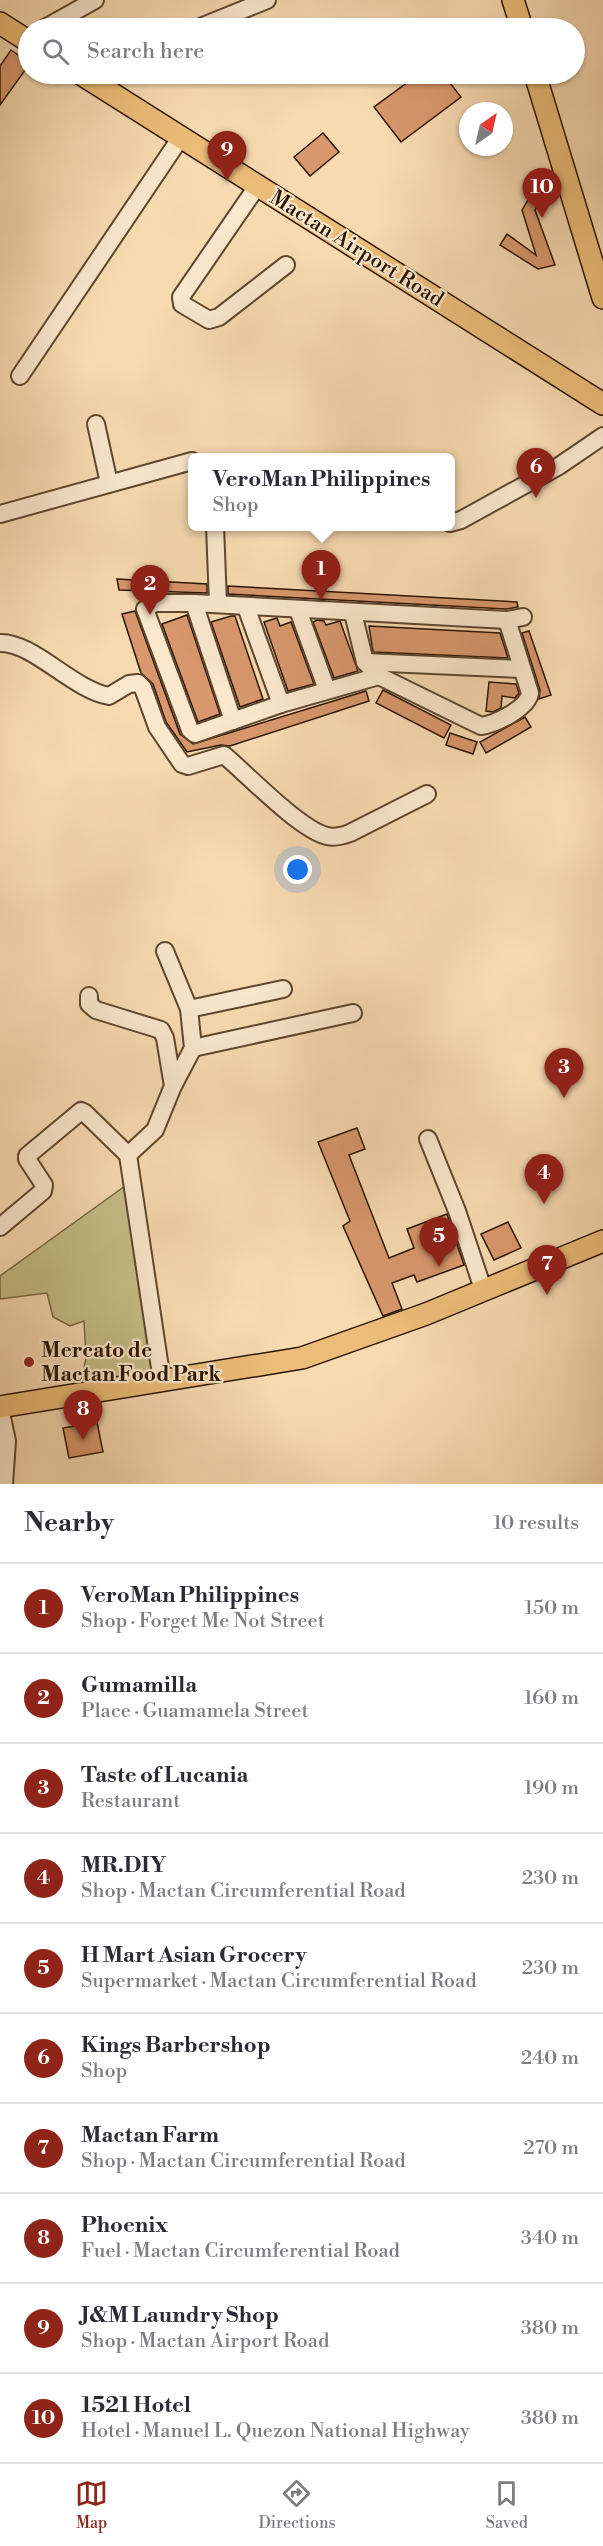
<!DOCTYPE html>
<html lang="en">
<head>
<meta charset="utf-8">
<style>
	body { margin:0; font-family:"Libre Bodoni",serif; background:#f7f7f7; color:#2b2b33 }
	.compass { position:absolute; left:459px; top:102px; width:54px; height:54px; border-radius:50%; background:#fff; box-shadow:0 2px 4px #0004; rotate:34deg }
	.you { position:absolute; left:298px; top:870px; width:21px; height:21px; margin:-15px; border:4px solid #fff; border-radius:50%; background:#1a73e8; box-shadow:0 0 0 9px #1a73e833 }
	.badge { display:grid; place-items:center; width:39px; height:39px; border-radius:50%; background:#8f2418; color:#fff; font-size:20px; font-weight:700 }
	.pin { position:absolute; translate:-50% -50px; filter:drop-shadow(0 2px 3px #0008) }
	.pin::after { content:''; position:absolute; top:32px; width:21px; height:18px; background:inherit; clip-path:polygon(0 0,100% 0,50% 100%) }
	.popup { position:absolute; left:188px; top:453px; width:267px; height:78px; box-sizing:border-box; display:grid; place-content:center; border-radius:9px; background:#fff; filter:drop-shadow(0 2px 4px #0005); font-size:20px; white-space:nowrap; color:#7c7c81 }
	.popup b { font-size:22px; color:#2b2b33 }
	.popup::after { content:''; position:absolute; left:50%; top:100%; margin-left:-12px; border:12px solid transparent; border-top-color:#fff }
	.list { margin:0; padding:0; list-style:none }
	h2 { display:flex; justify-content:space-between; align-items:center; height:78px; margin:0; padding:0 24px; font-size:26px }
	h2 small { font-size:20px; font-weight:400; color:#7c7c81 }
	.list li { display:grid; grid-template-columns:39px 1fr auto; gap:18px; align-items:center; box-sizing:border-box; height:90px; padding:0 24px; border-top:2px solid #e1e1e2 }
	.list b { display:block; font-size:22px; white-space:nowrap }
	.list p { margin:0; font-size:20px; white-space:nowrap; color:#7c7c81 }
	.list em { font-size:20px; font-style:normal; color:#7c7c81 }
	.icon { flex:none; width:33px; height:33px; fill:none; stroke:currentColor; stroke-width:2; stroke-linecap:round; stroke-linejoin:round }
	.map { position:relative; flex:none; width:603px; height:1484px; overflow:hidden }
	.search { position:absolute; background:#fff; box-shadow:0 2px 4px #0004; left:18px; right:18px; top:18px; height:66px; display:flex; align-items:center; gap:15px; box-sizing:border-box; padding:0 21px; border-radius:33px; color:#7c7c81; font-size:22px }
	.sheet { height:978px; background:#fff }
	nav { display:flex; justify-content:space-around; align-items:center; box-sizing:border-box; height:84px; border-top:2px solid #e1e1e2; background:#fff; font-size:16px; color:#7c7c81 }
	nav a { display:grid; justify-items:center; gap:3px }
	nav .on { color:#8f2418 }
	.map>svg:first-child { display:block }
	.green { fill:#c5bd87; stroke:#776844; stroke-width:1.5 }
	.building { fill:#d8976c; stroke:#291401; stroke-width:1.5 }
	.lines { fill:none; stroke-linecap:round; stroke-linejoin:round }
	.minor-casing { stroke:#5d462d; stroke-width:20 }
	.major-casing { stroke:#291401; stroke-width:24 }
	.minor { stroke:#fae7cc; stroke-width:16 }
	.major { stroke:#ecbd78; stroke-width:21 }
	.poi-dot { fill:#8f2418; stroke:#fae7cc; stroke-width:2 }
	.labels { text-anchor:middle; stroke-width:4.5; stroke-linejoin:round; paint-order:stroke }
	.street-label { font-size:21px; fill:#291401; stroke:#fae7cc }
	.poi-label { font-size:21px; font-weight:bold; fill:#291401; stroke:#fae7cc; text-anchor:start }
</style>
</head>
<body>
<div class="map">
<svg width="603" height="1484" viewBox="0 0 603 1484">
	<rect width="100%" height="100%" fill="#f8dab1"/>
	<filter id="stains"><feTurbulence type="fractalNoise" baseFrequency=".00333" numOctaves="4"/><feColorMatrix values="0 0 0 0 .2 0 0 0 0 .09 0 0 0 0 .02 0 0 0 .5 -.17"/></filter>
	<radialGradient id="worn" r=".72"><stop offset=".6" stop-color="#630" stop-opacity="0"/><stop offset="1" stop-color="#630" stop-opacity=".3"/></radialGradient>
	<path class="green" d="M 125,1186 L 157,1375 L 80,1389 L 86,1358 L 84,1321 L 70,1326 L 53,1317 L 47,1293 L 0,1299 L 0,1276 Z"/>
	<g class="building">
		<path d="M 11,50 L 28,62 L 28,66 L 0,105 L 0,66 Z"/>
		<path d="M 419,74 L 443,74 L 461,97 L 401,142 L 374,107 Z"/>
		<path d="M 323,133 L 339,152 L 310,176 L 294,157 Z"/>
		<path d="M 528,200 L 538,205 L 535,210 L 555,265 L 538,269 L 500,245 L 507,234 L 536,255 L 522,210 Z"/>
		<path d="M 117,579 L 207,584 L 207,593 L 119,590 Z"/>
		<path d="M 228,586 L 517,602 L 518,607 L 506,609 L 228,594 Z"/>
		<path d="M 135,611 L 180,734 L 193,744 L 366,691 L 369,701 L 230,746 L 221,745 L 187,752 L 166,722 L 153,684 L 141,673 L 122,614 Z"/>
		<path d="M 187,615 L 220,714 L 198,722 L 162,624 Z"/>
		<path d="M 231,616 L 235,616 L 263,699 L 240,707 L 211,622 Z"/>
		<path d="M 277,618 L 280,626 L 291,622 L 314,684 L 288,691 L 264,622 Z"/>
		<path d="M 317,620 L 324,621 L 326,625 L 340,621 L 358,671 L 334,678 L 313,622 Z"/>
		<path d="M 369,626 L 500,633 L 508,658 L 373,652 Z"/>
		<path d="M 529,631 L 551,695 L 539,699 L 540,690 L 522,633 Z"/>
		<path d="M 489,682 L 516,684 L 519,693 L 515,698 L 502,696 L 501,708 L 493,712 L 486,711 Z"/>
		<path d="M 383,690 L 451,725 L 444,738 L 376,703 Z"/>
		<path d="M 525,717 L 531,727 L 486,753 L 480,742 Z"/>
		<path d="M 450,733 L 477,742 L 473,754 L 446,745 Z"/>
		<path d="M 357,1128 L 365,1149 L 349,1155 L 389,1258 L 414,1248 L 407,1229 L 447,1214 L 464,1265 L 417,1282 L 414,1275 L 392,1283 L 402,1309 L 383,1316 L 343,1226 L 350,1221 L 318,1142 Z"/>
		<path d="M 508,1222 L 521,1248 L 494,1260 L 481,1234 Z"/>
		<path d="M 97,1422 L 103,1452 L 69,1458 L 63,1428 Z"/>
	</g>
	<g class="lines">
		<defs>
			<g id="minor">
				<path d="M 45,28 L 95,0"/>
				<path d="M 198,28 L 267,0"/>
				<path d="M 96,83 L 113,74"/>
				<path d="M 258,185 L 181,297 L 182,304 L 209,320 L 219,317 L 286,265"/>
				<path d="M 20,376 L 181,137"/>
				<path d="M 96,424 L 109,483"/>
				<path d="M 0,514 L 192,461"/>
				<path d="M 450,523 L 461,520 L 559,466 L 603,436"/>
				<path d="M 215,526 L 218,604"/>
				<path d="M 194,603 L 233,721"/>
				<path d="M 246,607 L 281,704"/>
				<path d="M 298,610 L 327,690"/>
				<path d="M 353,613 L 365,662 L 379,676 L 481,726 C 496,724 528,708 530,693 L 507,620"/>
				<path d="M 0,643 C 33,642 72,689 109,696 L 129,684 L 138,683 L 143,688 L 157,727 L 182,764 L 188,766 L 224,755 C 248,775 299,829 327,836 C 335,838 342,836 350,833 L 427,794"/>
				<path d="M 365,662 L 521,669"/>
				<path d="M 379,676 L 281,704 L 195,734 L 190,730 L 145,609 L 155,603 L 194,603 L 507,620 L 523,617"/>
				<path d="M 165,951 L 189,1009"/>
				<path d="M 89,996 L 89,1004 L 96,1010 L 161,1030 L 165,1038 L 173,1086"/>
				<path d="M 193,1048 L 353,1013"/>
				<path d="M 428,1139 L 457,1211 L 483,1289"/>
				<path d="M 128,1155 L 155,1130 L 173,1086 L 193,1048 L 189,1009 L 283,989"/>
				<path d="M 0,1227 L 43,1191 L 44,1185 L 27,1159 L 27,1156 L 81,1111 L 85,1113 L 128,1155 L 162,1381"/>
				<path d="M 0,1408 L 7,1441 L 4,1484"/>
			</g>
			<g id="major">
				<path d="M 513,0 L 522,28"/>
				<path d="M 0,23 L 28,41"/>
				<path d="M 81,74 L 603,404"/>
				<path d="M 535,74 L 603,298"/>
				<path d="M 0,1407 L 302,1358 L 426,1314 L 603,1241"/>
			</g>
		</defs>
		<use href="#minor" class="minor-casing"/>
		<use href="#major" class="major-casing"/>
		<use href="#minor" class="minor"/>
		<use href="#major" class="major"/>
	</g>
	<circle class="poi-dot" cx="29" cy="1362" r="6"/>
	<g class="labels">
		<g class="street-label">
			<text transform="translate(357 248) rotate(32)" y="7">Mactan Airport Road</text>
		</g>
		<g class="poi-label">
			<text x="41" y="1357">Mercato de<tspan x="41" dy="24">Mactan Food Park</tspan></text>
		</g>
	</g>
	<rect width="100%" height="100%" filter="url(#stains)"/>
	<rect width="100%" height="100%" fill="url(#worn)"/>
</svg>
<svg class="compass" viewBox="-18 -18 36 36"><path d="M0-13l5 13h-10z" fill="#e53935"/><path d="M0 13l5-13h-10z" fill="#7c7c81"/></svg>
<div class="you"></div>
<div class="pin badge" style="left:321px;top:600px">1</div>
<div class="popup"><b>VeroMan Philippines</b>Shop</div>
<div class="pin badge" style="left:150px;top:615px">2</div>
<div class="pin badge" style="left:564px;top:1098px">3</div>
<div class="pin badge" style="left:544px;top:1204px">4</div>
<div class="pin badge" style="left:439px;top:1267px">5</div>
<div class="pin badge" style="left:536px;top:498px">6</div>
<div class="pin badge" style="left:547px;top:1295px">7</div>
<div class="pin badge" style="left:83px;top:1440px">8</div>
<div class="pin badge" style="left:227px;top:181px">9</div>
<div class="pin badge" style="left:542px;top:218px">10</div>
<div class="search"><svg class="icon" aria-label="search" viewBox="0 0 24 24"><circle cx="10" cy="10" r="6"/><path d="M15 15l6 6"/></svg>Search here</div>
</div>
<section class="sheet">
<h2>Nearby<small>10 results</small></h2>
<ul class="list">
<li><span class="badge">1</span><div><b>VeroMan Philippines</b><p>Shop · Forget Me Not Street</p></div><em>150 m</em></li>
<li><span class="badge">2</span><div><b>Gumamilla</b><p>Place · Guamamela Street</p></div><em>160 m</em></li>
<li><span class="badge">3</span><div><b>Taste of Lucania</b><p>Restaurant</p></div><em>190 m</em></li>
<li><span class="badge">4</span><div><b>MR.DIY</b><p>Shop · Mactan Circumferential Road</p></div><em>230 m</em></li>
<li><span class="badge">5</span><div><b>H Mart Asian Grocery</b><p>Supermarket · Mactan Circumferential Road</p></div><em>230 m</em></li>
<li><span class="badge">6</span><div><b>Kings Barbershop</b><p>Shop</p></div><em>240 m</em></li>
<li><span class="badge">7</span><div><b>Mactan Farm</b><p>Shop · Mactan Circumferential Road</p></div><em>270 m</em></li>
<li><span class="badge">8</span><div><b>Phoenix</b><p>Fuel · Mactan Circumferential Road</p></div><em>340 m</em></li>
<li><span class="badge">9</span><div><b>J&amp;M Laundry Shop</b><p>Shop · Mactan Airport Road</p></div><em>380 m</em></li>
<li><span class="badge">10</span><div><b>1521 Hotel</b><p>Hotel · Manuel L. Quezon National Highway</p></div><em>380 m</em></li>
</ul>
</section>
<nav>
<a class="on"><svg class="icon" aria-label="map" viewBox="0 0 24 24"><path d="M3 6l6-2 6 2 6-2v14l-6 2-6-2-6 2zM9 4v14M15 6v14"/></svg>Map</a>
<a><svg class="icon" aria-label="directions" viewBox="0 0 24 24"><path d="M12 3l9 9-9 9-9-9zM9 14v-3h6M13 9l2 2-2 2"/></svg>Directions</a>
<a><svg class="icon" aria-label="saved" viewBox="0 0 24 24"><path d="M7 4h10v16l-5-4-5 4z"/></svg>Saved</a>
</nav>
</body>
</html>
